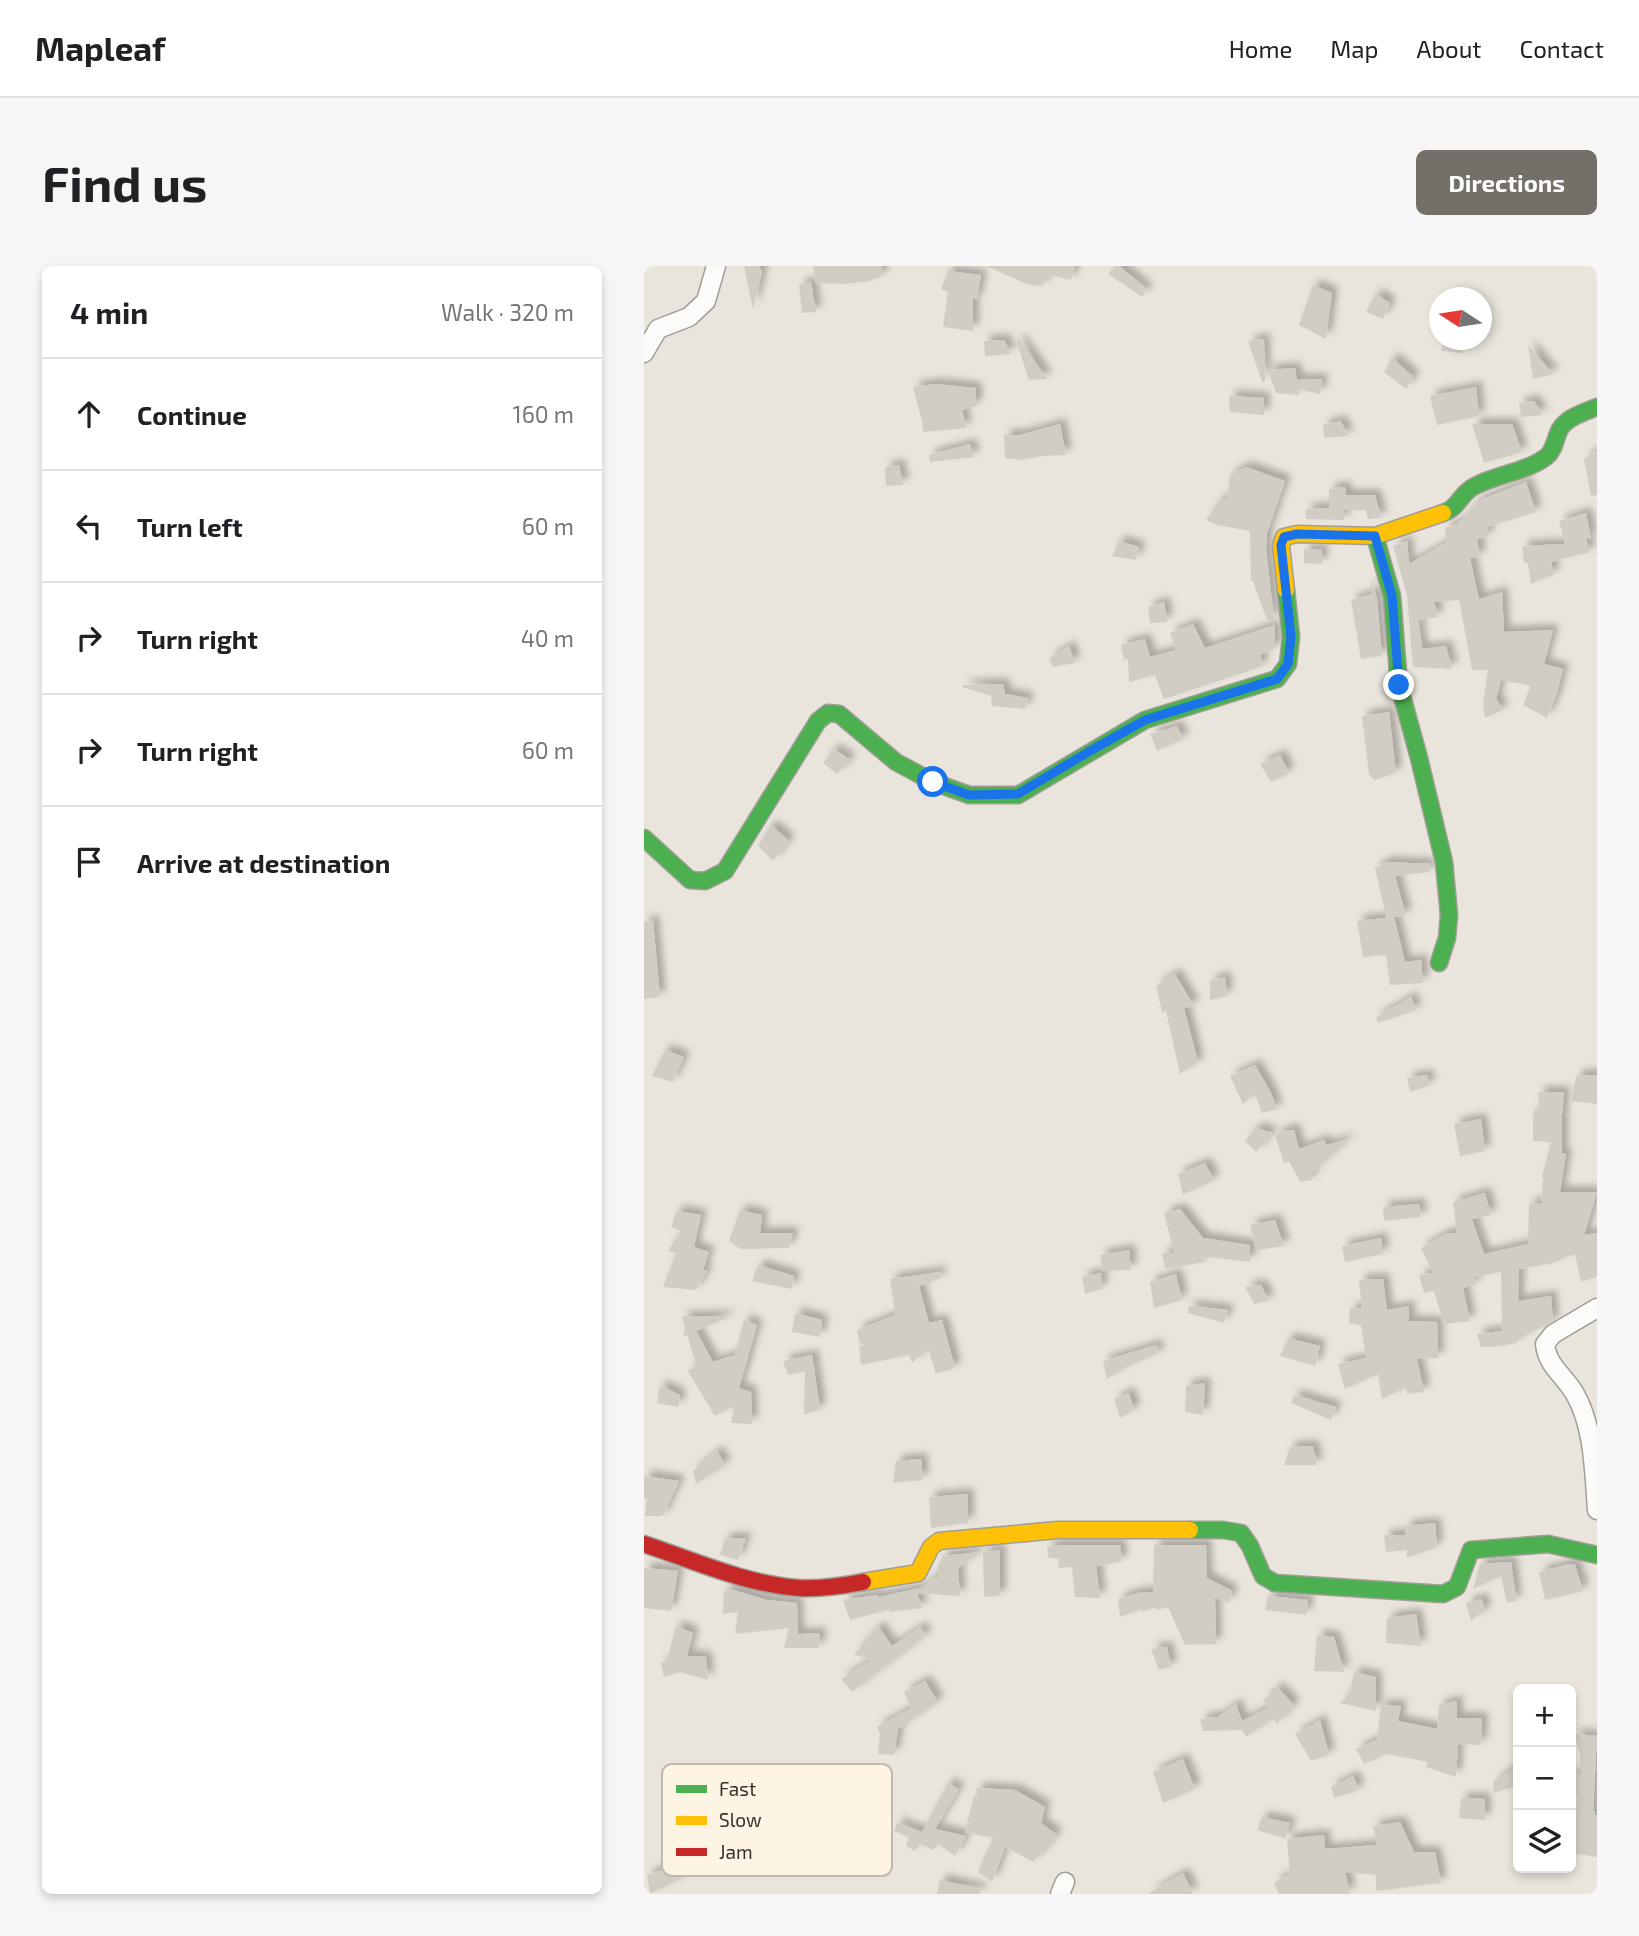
<!DOCTYPE html>
<html lang="en">
<head>
<meta charset="utf-8">
<style>
	body { margin:0; font-family:"Exo 2",sans-serif; background:#f6f6f6; color:#202124 }
	.controls { position:absolute; right:21px; bottom:21px; display:grid; overflow:hidden; border-radius:10px; box-shadow:0 4px 10px #0003 }
	.controls button { width:63px; height:63px; display:grid; place-items:center; padding:0; border:0; border-bottom:2px solid #e0e0e0; background:#fff; color:#202124; font:35px sans-serif }
	.compass { position:absolute; left:785px; top:21px; width:63px; height:63px; border-radius:50%; background:#fff; box-shadow:0 4px 10px #0003; rotate:282deg }
	.stop { position:absolute; width:21px; height:21px; margin:-16px; border:5px solid #1a73e8; border-radius:50%; background:#fff }
	.stop.end { background:#1a73e8; border-color:#fff; box-shadow:0 2px 7px #0008 }
	.list { margin:0; padding:0; list-style:none }
	h2 { display:flex; justify-content:space-between; align-items:center; height:91px; margin:0; padding:0 28px; font-size:30px }
	h2 small { font-size:23px; font-weight:400; color:#757577 }
	.list li { display:grid; grid-template-columns:46px 1fr auto; gap:21px; align-items:center; box-sizing:border-box; height:112px; padding:0 28px; border-top:2px solid #e0e0e0 }
	.list b { display:block; font-size:26px; white-space:nowrap }
	.list em { font-size:23px; font-style:normal; color:#757577 }
	.icon { flex:none; width:38px; height:38px; fill:none; stroke:currentColor; stroke-width:2; stroke-linecap:round; stroke-linejoin:round }
	.map { position:relative; flex:none; width:953px; height:1628px; overflow:hidden; border-radius:10px }
	header { display:flex; align-items:center; gap:42px; box-sizing:border-box; height:98px; padding:0 35px; background:#fff; border-bottom:2px solid #e0e0e0 }
	header strong { font-size:33px }
	nav { display:flex; gap:38px; margin-inline-start:auto; font-size:24px }
	.intro { display:flex; align-items:center; justify-content:space-between; box-sizing:border-box; height:168px; padding:0 42px }
	h1 { margin:0; font-size:49px }
	.button { padding:18px 32px; border-radius:10px; background:#746f68; color:#fff; font-size:24px; font-weight:700 }
	main { display:flex; gap:42px; padding:0 42px }
	aside { flex:1; background:#fff; border-radius:10px; box-shadow:0 4px 10px #0003 }
	.map>svg:first-child { display:block }
	.building { fill:#d1cdc5; filter:url(#shadow) }
	.lines { fill:none; stroke-linecap:round; stroke-linejoin:round }
	.street-casing { stroke:#a19e96; stroke-width:21 }
	.fast-casing { stroke:#a19e96; stroke-width:19 }
	.slow-casing { stroke:#a19e96; stroke-width:19 }
	.jam-casing { stroke:#a19e96; stroke-width:19 }
	.street { stroke:#fcfbfa; stroke-width:18 }
	.fast { stroke:#4caf50; stroke-width:16 }
	.slow { stroke:#ffc107; stroke-width:16 }
	.jam { stroke:#c62828; stroke-width:16 }
	.route { stroke:#1a73e8; stroke-width:9 }
	.key { fill:#fef4e3; stroke:#c1b9ac; stroke-width:2 }
	.key-label { font-size:19px; fill:#34302a }
</style>
</head>
<body>
<header>
<strong>Mapleaf</strong>
<nav><a>Home</a><a>Map</a><a>About</a><a>Contact</a></nav>
</header>
<div class="intro"><h1>Find us</h1><a class="button">Directions</a></div>
<main>
<aside>
<h2>4 min<small>Walk · 320 m</small></h2>
<ul class="list">
<li><svg class="icon" aria-label="ahead" viewBox="0 0 24 24"><path d="M12 20V5M6 11l6-6 6 6"/></svg><div><b>Continue</b></div><em>160 m</em></li>
<li><svg class="icon" aria-label="left" viewBox="0 0 24 24"><path d="M17 20v-9H6M10 6l-5 5 5 5"/></svg><div><b>Turn left</b></div><em>60 m</em></li>
<li><svg class="icon" aria-label="right" viewBox="0 0 24 24"><path d="M7 20v-9h11M14 6l5 5-5 5"/></svg><div><b>Turn right</b></div><em>40 m</em></li>
<li><svg class="icon" aria-label="right" viewBox="0 0 24 24"><path d="M7 20v-9h11M14 6l5 5-5 5"/></svg><div><b>Turn right</b></div><em>60 m</em></li>
<li><svg class="icon" aria-label="arrive" viewBox="0 0 24 24"><path d="M6 21V4h12l-3 4 3 4H6"/></svg><div><b>Arrive at destination</b></div></li>
</ul>
</aside>
<div class="map">
<svg width="953" height="1628" viewBox="0 0 953 1628">
	<defs>
		<filter id="shadow"><feDropShadow dx="6" dy="-6" stdDeviation="3.5" flood-color="#0004"/></filter>
	</defs>
	<rect width="100%" height="100%" fill="#eae5dc"/>
	<g class="building">
		<path d="M 100,0 L 115,0 L 118,6 L 109,43 Z"/>
		<path d="M 169,0 L 238,0 L 238,10 L 225,15 L 200,18 L 172,17 Z"/>
		<path d="M 342,0 L 431,0 L 427,14 L 406,9 L 398,20 L 385,19 Z"/>
		<path d="M 471,0 L 475,0 L 503,24 L 498,31 L 464,8 Z"/>
		<path d="M 304,5 L 337,9 L 333,33 L 329,32 L 329,65 L 299,61 L 304,26 L 297,23 Z"/>
		<path d="M 167,16 L 172,46 L 158,47 L 155,19 Z"/>
		<path d="M 669,19 L 688,27 L 682,73 L 655,59 Z"/>
		<path d="M 732,28 L 746,37 L 739,53 L 722,46 Z"/>
		<path d="M 375,73 L 403,113 L 385,114 L 372,74 Z"/>
		<path d="M 620,73 L 621,116 L 618,116 L 604,75 Z"/>
		<path d="M 360,74 L 367,88 L 341,90 L 340,75 Z"/>
		<path d="M 800,74 L 819,74 L 819,87 L 797,85 Z"/>
		<path d="M 884,79 L 909,108 L 889,113 Z"/>
		<path d="M 748,92 L 770,111 L 762,123 L 740,106 Z"/>
		<path d="M 651,102 L 653,114 L 678,113 L 676,128 L 654,123 L 655,129 L 632,127 L 624,104 Z"/>
		<path d="M 292,118 L 332,122 L 332,140 L 318,144 L 322,162 L 279,166 L 278,155 L 269,121 Z"/>
		<path d="M 832,121 L 835,150 L 793,159 L 786,130 Z"/>
		<path d="M 585,130 L 620,132 L 620,149 L 586,146 Z"/>
		<path d="M 890,135 L 898,149 L 877,151 L 875,137 Z"/>
		<path d="M 697,155 L 704,170 L 680,172 L 679,159 Z"/>
		<path d="M 416,158 L 422,189 L 397,190 L 378,194 L 361,192 L 360,169 L 376,169 Z"/>
		<path d="M 828,158 L 868,158 L 878,186 L 840,197 Z"/>
		<path d="M 326,178 L 330,191 L 286,196 L 285,189 Z"/>
		<path d="M 953,185 L 953,229 L 947,230 L 940,193 Z"/>
		<path d="M 255,199 L 259,219 L 242,220 L 241,201 Z"/>
		<path d="M 602,201 L 641,215 L 623,267 L 622,282 L 630,354 L 623,354 L 609,315 L 607,315 L 606,265 L 573,259 L 562,254 L 577,233 L 583,233 L 586,209 Z"/>
		<path d="M 882,216 L 892,246 L 843,261 L 845,270 L 833,273 L 836,291 L 826,292 L 835,333 L 858,326 L 860,366 L 909,364 L 900,398 L 919,403 L 912,430 L 903,452 L 879,439 L 887,420 L 857,414 L 852,433 L 859,444 L 841,452 L 839,438 L 844,404 L 828,404 L 815,334 L 790,336 L 794,351 L 774,354 L 778,383 L 802,380 L 808,403 L 769,401 L 763,329 L 749,280 L 763,275 L 765,298 L 803,276 L 801,262 L 813,258 L 819,253 L 834,235 Z"/>
		<path d="M 701,221 L 702,229 L 731,229 L 737,252 L 724,253 L 722,244 L 700,244 L 700,254 L 662,253 L 662,243 L 685,242 L 685,223 Z"/>
		<path d="M 942,247 L 947,272 L 942,273 L 946,286 L 907,296 L 910,308 L 887,318 L 884,297 L 880,297 L 878,280 L 921,278 L 915,255 Z"/>
		<path d="M 475,275 L 495,281 L 492,294 L 468,290 Z"/>
		<path d="M 660,283 L 678,284 L 678,298 L 660,297 Z"/>
		<path d="M 727,315 L 728,315 L 733,333 L 738,390 L 717,393 L 707,334 L 728,328 Z"/>
		<path d="M 520,336 L 523,356 L 506,357 L 504,341 Z"/>
		<path d="M 549,358 L 561,382 L 631,359 L 631,382 L 616,389 L 619,400 L 520,433 L 511,409 L 485,416 L 484,393 L 480,394 L 477,379 L 501,373 L 506,391 L 532,384 L 526,367 Z"/>
		<path d="M 425,380 L 431,397 L 409,401 L 405,392 Z"/>
		<path d="M 359,418 L 361,428 L 384,432 L 381,443 L 348,440 L 347,430 L 318,421 L 319,419 Z"/>
		<path d="M 745,446 L 752,507 L 731,514 L 725,509 L 718,450 Z"/>
		<path d="M 533,460 L 539,473 L 513,485 L 506,468 Z"/>
		<path d="M 190,483 L 206,494 L 193,508 L 179,497 Z"/>
		<path d="M 636,489 L 645,507 L 627,516 L 616,498 Z"/>
		<path d="M 127,559 L 145,575 L 129,595 L 114,580 Z"/>
		<path d="M 743,596 L 785,598 L 786,606 L 751,610 L 762,650 L 742,651 L 731,602 Z"/>
		<path d="M 750,651 L 761,696 L 777,694 L 779,717 L 746,719 L 742,689 L 719,691 L 713,655 Z"/>
		<path d="M 9,655 L 16,731 L 0,733 L 0,656 Z"/>
		<path d="M 531,708 L 550,740 L 540,742 L 554,796 L 536,808 L 522,745 L 518,746 L 512,720 Z"/>
		<path d="M 581,711 L 583,730 L 566,734 L 566,715 Z"/>
		<path d="M 767,731 L 772,744 L 734,757 L 732,751 Z"/>
		<path d="M 21,784 L 40,791 L 29,816 L 8,810 Z"/>
		<path d="M 611,799 L 626,825 L 633,843 L 618,847 L 611,828 L 599,838 L 586,810 Z"/>
		<path d="M 783,809 L 786,819 L 766,826 L 763,812 Z"/>
		<path d="M 933,809 L 953,809 L 953,838 L 927,835 Z"/>
		<path d="M 894,826 L 920,826 L 918,849 L 918,888 L 922,887 L 916,926 L 953,926 L 940,969 L 953,967 L 953,1011 L 937,1016 L 931,988 L 905,998 L 875,1003 L 874,1035 L 907,1030 L 909,1055 L 873,1074 L 873,1077 L 849,1081 L 837,1081 L 833,1068 L 858,1065 L 857,1006 L 830,1011 L 831,1019 L 819,1022 L 826,1055 L 800,1058 L 790,1025 L 780,1027 L 775,1009 L 789,1007 L 777,982 L 801,968 L 813,967 L 809,936 L 841,927 L 847,949 L 828,953 L 840,988 L 884,978 L 885,937 L 897,938 L 899,911 L 898,911 L 907,876 L 889,875 L 889,850 L 891,843 L 896,842 Z"/>
		<path d="M 837,853 L 841,885 L 816,890 L 810,858 Z"/>
		<path d="M 613,862 L 628,867 L 612,886 L 601,875 Z"/>
		<path d="M 644,864 L 650,864 L 655,883 L 680,874 L 682,879 L 705,873 L 666,908 L 668,914 L 656,916 L 645,895 L 640,898 L 631,869 Z"/>
		<path d="M 561,897 L 570,914 L 539,929 L 534,908 Z"/>
		<path d="M 775,938 L 777,951 L 740,955 L 739,941 Z"/>
		<path d="M 536,943 L 559,972 L 606,979 L 606,996 L 556,990 L 561,996 L 521,1003 L 518,987 L 530,987 L 520,947 Z"/>
		<path d="M 96,944 L 118,949 L 116,967 L 149,967 L 145,982 L 96,983 L 85,975 Z"/>
		<path d="M 33,945 L 57,949 L 50,981 L 65,986 L 59,1004 L 63,1005 L 52,1024 L 19,1021 L 32,987 L 24,985 L 37,965 L 27,961 Z"/>
		<path d="M 631,954 L 640,980 L 613,984 L 606,959 Z"/>
		<path d="M 737,972 L 739,988 L 701,996 L 698,980 Z"/>
		<path d="M 485,984 L 487,1004 L 459,1005 L 456,989 Z"/>
		<path d="M 114,999 L 150,1010 L 148,1023 L 108,1015 Z"/>
		<path d="M 296,1006 L 297,1012 L 275,1020 L 285,1057 L 298,1054 L 311,1102 L 292,1108 L 284,1082 L 268,1097 L 265,1089 L 217,1099 L 215,1080 L 224,1079 L 215,1077 L 213,1064 L 251,1049 L 246,1013 Z"/>
		<path d="M 457,1007 L 458,1023 L 441,1028 L 438,1011 Z"/>
		<path d="M 532,1008 L 538,1034 L 510,1042 L 506,1016 Z"/>
		<path d="M 739,1013 L 743,1044 L 765,1040 L 765,1055 L 793,1056 L 794,1092 L 773,1093 L 780,1126 L 763,1128 L 762,1121 L 738,1133 L 734,1108 L 701,1123 L 694,1098 L 722,1092 L 717,1060 L 705,1057 L 706,1042 L 718,1043 L 715,1014 Z"/>
		<path d="M 617,1019 L 625,1035 L 610,1038 L 601,1021 Z"/>
		<path d="M 545,1040 L 584,1044 L 580,1057 L 544,1047 Z"/>
		<path d="M 151,1047 L 178,1054 L 176,1071 L 148,1066 Z"/>
		<path d="M 43,1049 L 44,1051 L 87,1050 L 52,1065 L 69,1096 L 91,1089 L 100,1054 L 113,1059 L 95,1122 L 107,1126 L 108,1158 L 87,1157 L 90,1140 L 71,1150 L 43,1104 L 53,1101 L 43,1069 L 39,1070 L 41,1062 L 38,1051 Z"/>
		<path d="M 644,1072 L 676,1080 L 671,1100 L 636,1090 Z"/>
		<path d="M 512,1079 L 515,1087 L 482,1101 L 463,1113 L 459,1095 Z"/>
		<path d="M 168,1089 L 176,1143 L 160,1149 L 161,1105 L 144,1109 L 139,1095 Z"/>
		<path d="M 561,1117 L 559,1149 L 541,1146 L 542,1120 Z"/>
		<path d="M 16,1119 L 36,1129 L 34,1141 L 13,1137 Z"/>
		<path d="M 485,1127 L 490,1144 L 476,1152 L 470,1133 Z"/>
		<path d="M 650,1129 L 692,1141 L 687,1154 L 647,1137 Z"/>
		<path d="M 669,1180 L 673,1199 L 640,1199 L 646,1181 Z"/>
		<path d="M 73,1185 L 81,1199 L 52,1218 L 49,1205 Z"/>
		<path d="M 277,1193 L 279,1214 L 249,1217 L 252,1195 Z"/>
		<path d="M 0,1210 L 35,1215 L 19,1250 L 1,1250 L 3,1233 L 0,1232 Z"/>
		<path d="M 324,1228 L 324,1257 L 287,1262 L 285,1231 Z"/>
		<path d="M 791,1257 L 793,1281 L 763,1292 L 763,1284 L 742,1286 L 740,1269 L 762,1269 L 761,1260 Z"/>
		<path d="M 102,1272 L 94,1294 L 76,1289 L 81,1273 Z"/>
		<path d="M 415,1279 L 476,1279 L 478,1295 L 457,1300 L 452,1299 L 456,1332 L 431,1331 L 428,1301 L 414,1302 L 415,1293 L 404,1292 L 403,1281 Z"/>
		<path d="M 510,1279 L 562,1279 L 563,1312 L 588,1325 L 585,1337 L 571,1332 L 572,1378 L 541,1379 L 524,1341 L 513,1344 L 513,1341 L 498,1346 L 498,1343 L 476,1351 L 474,1333 L 494,1327 L 509,1326 Z"/>
		<path d="M 356,1284 L 356,1330 L 340,1331 L 339,1286 Z"/>
		<path d="M 338,1286 L 314,1302 L 316,1330 L 273,1327 L 278,1342 L 245,1346 L 247,1343 L 206,1354 L 199,1334 L 233,1329 L 234,1331 L 277,1322 L 282,1319 L 289,1311 L 295,1311 L 293,1302 L 299,1290 Z"/>
		<path d="M 867,1296 L 872,1335 L 863,1337 L 857,1310 L 829,1323 L 836,1298 Z"/>
		<path d="M 925,1298 L 931,1299 L 939,1325 L 901,1334 L 895,1306 Z"/>
		<path d="M 0,1302 L 34,1305 L 27,1345 L 0,1342 Z"/>
		<path d="M 89,1324 L 123,1334 L 153,1337 L 154,1368 L 176,1367 L 175,1382 L 140,1382 L 145,1362 L 91,1368 L 94,1346 L 79,1348 L 80,1325 Z"/>
		<path d="M 624,1330 L 664,1334 L 662,1349 L 621,1344 Z"/>
		<path d="M 838,1333 L 841,1344 L 827,1355 L 822,1337 Z"/>
		<path d="M 772,1348 L 777,1380 L 742,1377 L 743,1352 Z"/>
		<path d="M 32,1360 L 49,1367 L 43,1390 L 62,1391 L 64,1414 L 36,1406 L 20,1411 L 17,1397 L 23,1395 Z"/>
		<path d="M 234,1360 L 248,1380 L 276,1361 L 282,1369 L 208,1426 L 197,1413 L 228,1393 L 210,1389 Z"/>
		<path d="M 673,1369 L 690,1371 L 700,1406 L 670,1405 Z"/>
		<path d="M 523,1381 L 527,1401 L 515,1404 L 507,1383 Z"/>
		<path d="M 710,1406 L 732,1411 L 732,1445 L 696,1437 L 706,1427 Z"/>
		<path d="M 281,1415 L 294,1436 L 254,1463 L 250,1489 L 234,1488 L 236,1468 L 233,1461 L 267,1442 L 260,1426 Z"/>
		<path d="M 632,1420 L 650,1439 L 633,1458 L 629,1452 L 602,1471 L 598,1464 L 559,1465 L 556,1453 L 574,1451 L 592,1438 L 598,1455 L 624,1442 L 619,1434 L 631,1425 Z"/>
		<path d="M 813,1435 L 813,1452 L 838,1452 L 837,1479 L 814,1478 L 812,1511 L 782,1501 L 784,1496 L 742,1488 L 720,1498 L 712,1483 L 733,1474 L 737,1439 L 757,1440 L 754,1455 L 793,1463 L 795,1439 Z"/>
		<path d="M 676,1454 L 685,1489 L 667,1495 L 651,1468 Z"/>
		<path d="M 930,1468 L 953,1470 L 949,1546 L 951,1545 L 951,1549 L 953,1549 L 953,1591 L 927,1587 L 927,1574 L 930,1573 L 933,1530 L 927,1529 L 927,1508 L 937,1508 L 936,1487 Z"/>
		<path d="M 539,1493 L 551,1523 L 519,1537 L 509,1506 Z"/>
		<path d="M 874,1500 L 874,1519 L 850,1527 L 849,1516 Z"/>
		<path d="M 709,1510 L 715,1524 L 690,1532 L 687,1521 Z"/>
		<path d="M 304,1517 L 315,1523 L 291,1563 L 322,1570 L 311,1590 L 294,1578 L 289,1584 L 276,1578 L 271,1585 L 262,1580 L 265,1572 L 250,1565 L 253,1557 L 278,1566 Z"/>
		<path d="M 332,1522 L 371,1524 L 401,1541 L 397,1557 L 413,1569 L 389,1596 L 361,1581 L 348,1616 L 334,1606 L 349,1572 L 321,1566 L 330,1530 L 334,1531 Z"/>
		<path d="M 817,1532 L 841,1533 L 841,1554 L 815,1552 Z"/>
		<path d="M 618,1551 L 646,1557 L 641,1573 L 613,1564 Z"/>
		<path d="M 756,1556 L 770,1586 L 791,1586 L 797,1617 L 732,1625 L 732,1609 L 701,1606 L 706,1628 L 635,1628 L 630,1617 L 646,1608 L 643,1573 L 680,1569 L 681,1583 L 733,1579 L 729,1560 Z"/>
		<path d="M 24,1602 L 37,1613 L 6,1628 L 3,1609 Z"/>
		<path d="M 539,1607 L 549,1628 L 504,1628 L 520,1618 Z"/>
		<path d="M 296,1614 L 337,1623 L 336,1628 L 293,1628 Z"/>
	</g>
	<g class="lines">
		<defs>
			<g id="street">
				<path d="M 0,87 L 14,63 L 45,51 L 62,35 L 72,0"/>
				<path d="M 953,1042 L 909,1068 L 901,1078 C 903,1100 920,1109 931,1128 C 950,1161 950,1206 953,1244"/>
				<path d="M 416,1628 L 421,1616"/>
			</g>
			<g id="fast">
				<path d="M 799,247 C 815,242 816,227 831,220 C 853,208 882,206 902,191 C 911,184 911,172 916,163 C 923,151 941,146 953,141"/>
				<path d="M 731,270 L 748,330 L 755,419 L 775,492 L 800,596 L 805,649 L 803,672 L 795,697"/>
				<path d="M 0,572 L 46,614 L 61,615 L 81,605 L 174,455 L 184,447 L 195,448 L 252,496 L 289,516 L 325,529 L 374,529 L 501,454 L 633,413 L 644,398 L 647,371 L 642,324"/>
				<path d="M 546,1264 L 579,1264 L 597,1267 L 606,1280 L 619,1310 L 631,1317 L 799,1328 L 813,1321 L 827,1284 L 904,1278 L 953,1289"/>
			</g>
			<g id="slow">
				<path d="M 642,324 L 637,280 L 640,271 L 653,268 L 731,270 L 799,247"/>
				<path d="M 219,1316 L 274,1307 L 287,1281 L 295,1275 L 414,1264 L 546,1264"/>
			</g>
			<path id="jam" d="M 0,1278 C 51,1295 101,1318 155,1322 C 176,1323 198,1320 219,1316"/>
		</defs>
		<use href="#street" class="street-casing"/>
		<use href="#fast" class="fast-casing"/>
		<use href="#slow" class="slow-casing"/>
		<use href="#jam" class="jam-casing"/>
		<use href="#street" class="street"/>
		<use href="#fast" class="fast"/>
		<use href="#slow" class="slow"/>
		<use href="#jam" class="jam"/>
	</g>
	<g class="lines">
		<path class="route" d="M 289,516 L 325,529 L 374,528 L 446,485 L 501,454 L 633,413 L 644,398 L 647,371 L 637,279 L 640,271 L 653,268 L 731,270 L 748,330 L 755,419"/>
	</g>
	<rect x="18" y="1498" width="230" height="112" rx="10" class="key"/>
	<rect x="32" y="1519" width="31" height="8" fill="#4caf50"/>
	<rect x="32" y="1550" width="31" height="9" fill="#ffc107"/>
	<rect x="32" y="1582" width="31" height="8" fill="#c62828"/>
	<g class="key-label">
		<text x="75" y="1530">Fast</text>
		<text x="75" y="1561">Slow</text>
		<text x="75" y="1593">Jam</text>
	</g>
</svg>
<div class="controls">
<button>+</button>
<button>−</button>
<button><svg class="icon" aria-label="layers" viewBox="0 0 24 24"><path d="M12 4l9 5-9 5-9-5zM3 14l9 5 9-5"/></svg></button>
</div>
<svg class="compass" viewBox="-18 -18 36 36"><path d="M0-13l5 13h-10z" fill="#e53935"/><path d="M0 13l5-13h-10z" fill="#757577"/></svg>
<div class="stop" style="left:289px;top:516px"></div>
<div class="stop end" style="left:755px;top:419px"></div>
</div>
</main>
</body>
</html>
